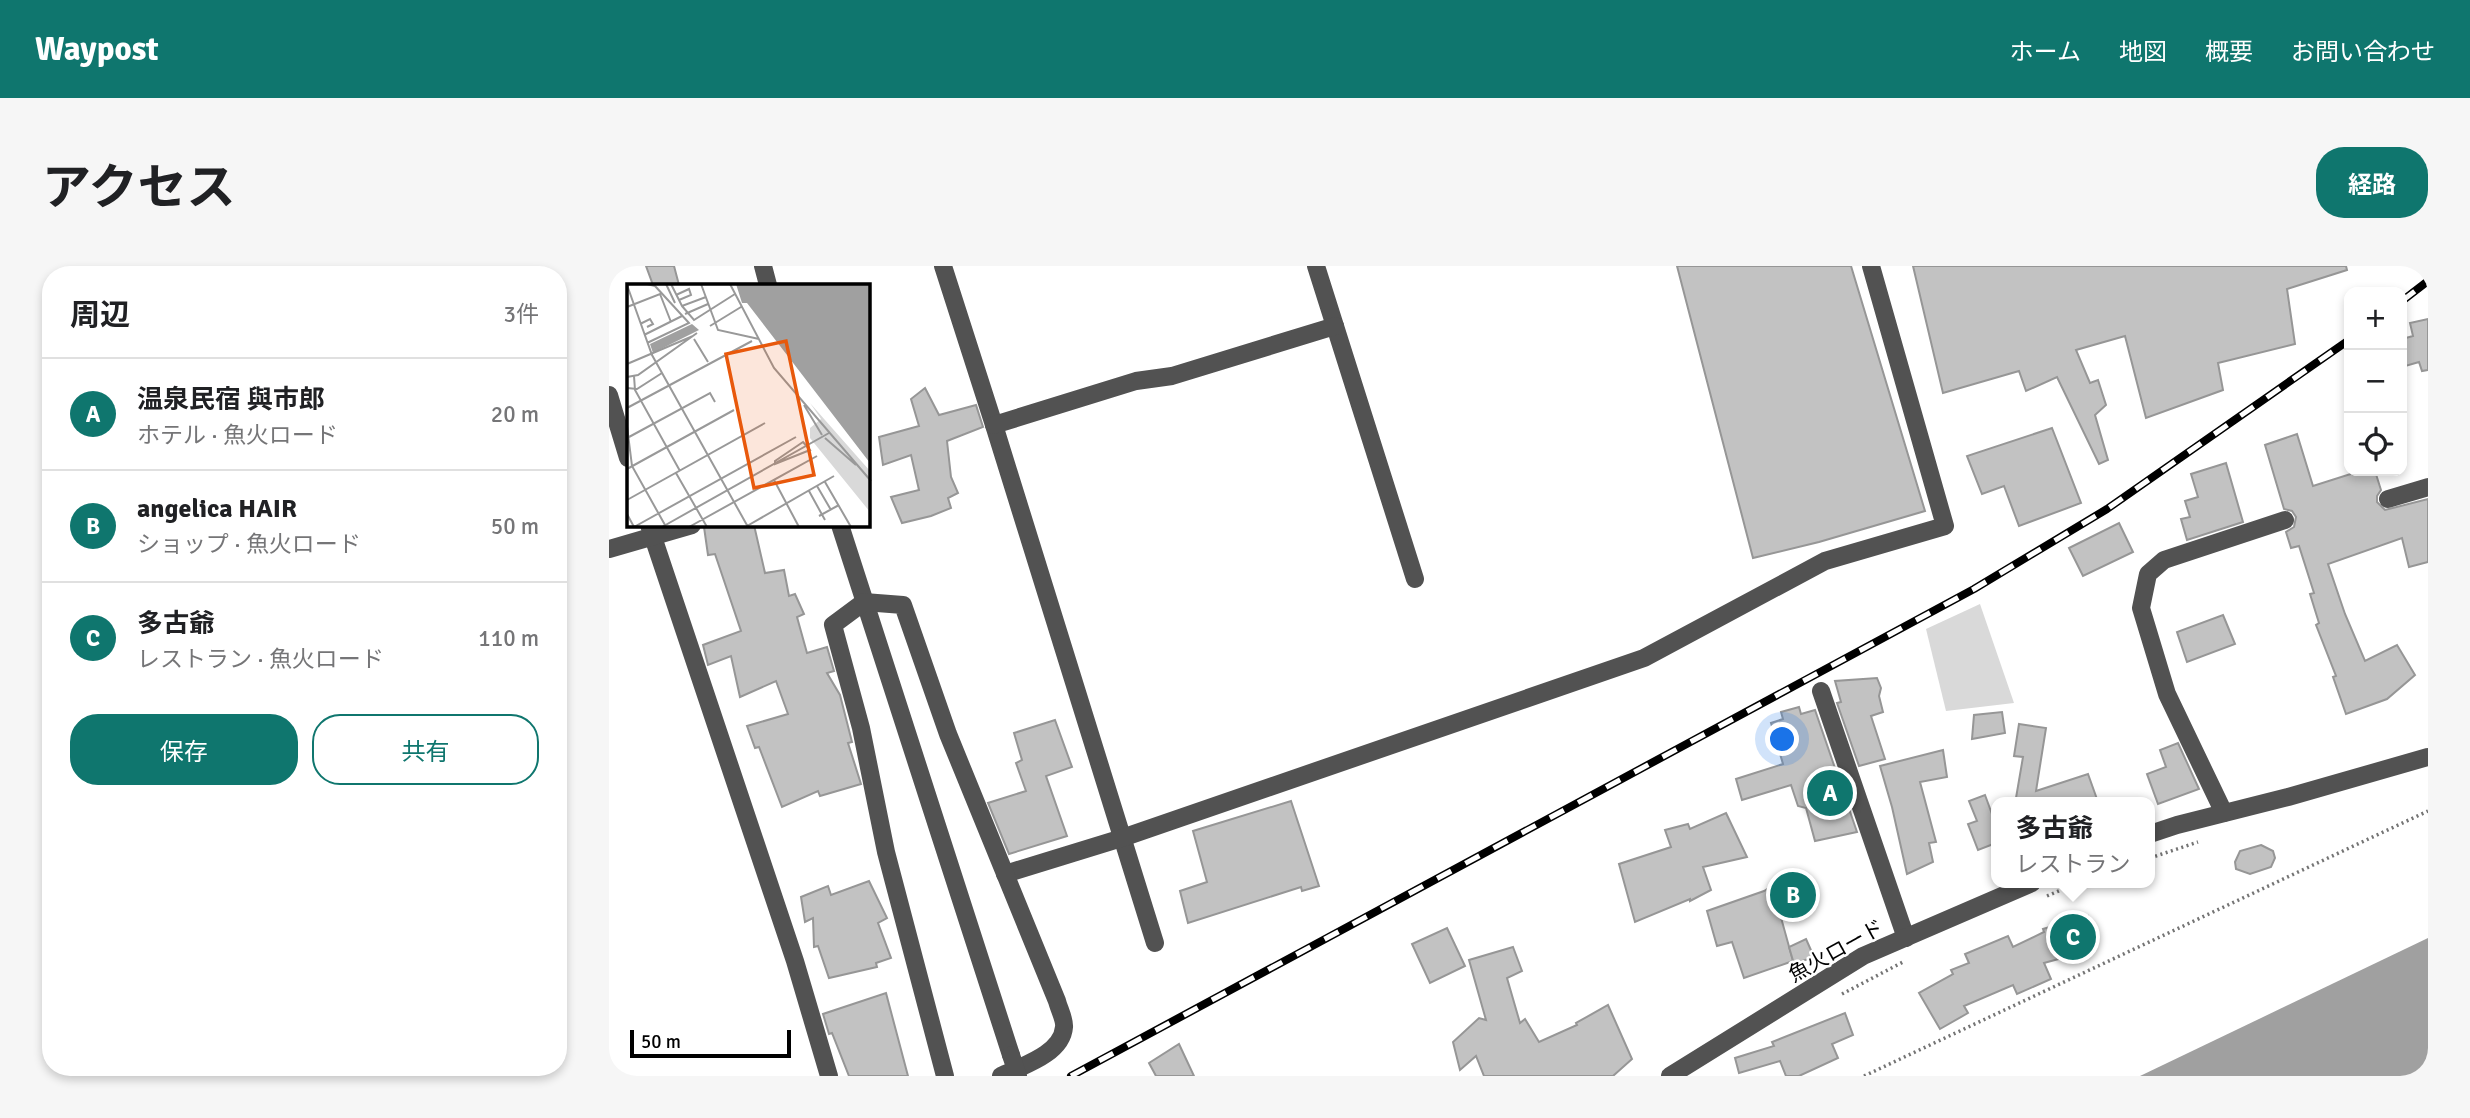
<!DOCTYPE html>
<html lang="ja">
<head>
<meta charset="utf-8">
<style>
	body { margin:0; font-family:Signika,"Noto Sans JP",sans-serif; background:#f6f6f6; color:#202124 }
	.controls { position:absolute; right:21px; top:21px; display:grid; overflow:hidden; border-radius:14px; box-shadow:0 4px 10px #0003 }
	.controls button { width:63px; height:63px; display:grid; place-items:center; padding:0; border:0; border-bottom:2px solid #e0e0e0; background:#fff; color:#202124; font:35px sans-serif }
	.scale { position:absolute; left:21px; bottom:18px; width:161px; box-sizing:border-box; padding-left:7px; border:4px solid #000; border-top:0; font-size:19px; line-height:24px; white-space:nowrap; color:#000; -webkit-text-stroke:5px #fff; paint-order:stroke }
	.you { position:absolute; left:1174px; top:474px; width:24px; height:24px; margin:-18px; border:5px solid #fff; border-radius:50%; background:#1a73e8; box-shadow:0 0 0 10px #1a73e833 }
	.badge { display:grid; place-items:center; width:46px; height:46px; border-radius:50%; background:#0f766e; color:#fff; font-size:23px; font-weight:700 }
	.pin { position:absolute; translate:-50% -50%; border:4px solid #fff; box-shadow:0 2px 7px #0006 }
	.popup { position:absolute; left:1382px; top:531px; width:164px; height:91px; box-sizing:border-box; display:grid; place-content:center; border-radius:14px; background:#fff; filter:drop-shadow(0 2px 5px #0005); font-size:23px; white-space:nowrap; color:#757577 }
	.popup b { font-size:26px; color:#202124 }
	.popup::after { content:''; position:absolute; left:50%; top:100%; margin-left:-14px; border:14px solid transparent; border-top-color:#fff }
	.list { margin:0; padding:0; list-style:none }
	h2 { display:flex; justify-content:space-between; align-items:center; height:91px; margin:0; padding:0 28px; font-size:30px }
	h2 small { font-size:23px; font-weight:400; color:#757577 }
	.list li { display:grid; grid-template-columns:46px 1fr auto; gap:21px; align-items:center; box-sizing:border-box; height:112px; padding:0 28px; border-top:2px solid #e0e0e0 }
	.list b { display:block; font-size:26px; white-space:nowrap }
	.list p { margin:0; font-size:23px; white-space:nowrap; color:#757577 }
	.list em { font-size:23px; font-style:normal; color:#757577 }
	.actions { display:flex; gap:14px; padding:21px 28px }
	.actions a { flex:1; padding:16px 0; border:2px solid #0f766e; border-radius:28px; text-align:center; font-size:24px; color:#0f766e }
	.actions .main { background:#0f766e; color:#fff }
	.icon { flex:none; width:38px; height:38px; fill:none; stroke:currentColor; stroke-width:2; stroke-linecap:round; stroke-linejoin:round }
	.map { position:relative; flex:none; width:1819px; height:810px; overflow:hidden; border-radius:28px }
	header { display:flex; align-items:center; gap:42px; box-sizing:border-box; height:98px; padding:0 35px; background:#0f766e; color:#fff }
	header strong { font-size:33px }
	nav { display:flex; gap:38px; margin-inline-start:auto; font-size:24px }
	.intro { display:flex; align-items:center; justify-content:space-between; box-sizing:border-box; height:168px; padding:0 42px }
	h1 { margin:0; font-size:49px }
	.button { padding:18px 32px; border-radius:28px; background:#0f766e; color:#fff; font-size:24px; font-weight:700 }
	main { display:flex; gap:42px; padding:0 42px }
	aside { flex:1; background:#fff; border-radius:28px; box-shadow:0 4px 10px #0003 }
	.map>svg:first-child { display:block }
	.green { fill:#d9d9d9 }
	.water { fill:#a0a0a0 }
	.building { fill:#c2c2c2; stroke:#969696; stroke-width:2 }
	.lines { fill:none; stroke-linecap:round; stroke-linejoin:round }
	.path { stroke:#747474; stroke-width:3.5; stroke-dasharray:2 3.5; stroke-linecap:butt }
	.minor { stroke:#525252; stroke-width:18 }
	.rail-casing { stroke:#000; stroke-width:8 }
	.rail { stroke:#fff; stroke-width:5; stroke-dasharray:16; stroke-linecap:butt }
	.minor-bridge { stroke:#525252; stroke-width:18 }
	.labels { text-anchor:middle; stroke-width:5; stroke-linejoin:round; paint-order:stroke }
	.street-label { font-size:21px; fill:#000; stroke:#fff }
	.inset-road { fill:none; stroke:#999; stroke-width:2 }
	.view { fill:#e8590c; fill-opacity:0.15; stroke:#e8590c; stroke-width:3.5 }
	.inset-edge { fill:none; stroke:#000; stroke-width:3.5 }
</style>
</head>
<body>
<header>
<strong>Waypost</strong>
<nav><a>ホーム</a><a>地図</a><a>概要</a><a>お問い合わせ</a></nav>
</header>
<div class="intro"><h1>アクセス</h1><a class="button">経路</a></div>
<main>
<aside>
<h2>周辺<small>3件</small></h2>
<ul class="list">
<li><span class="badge">A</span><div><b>温泉民宿 與市郎</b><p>ホテル · 魚火ロード</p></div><em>20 m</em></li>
<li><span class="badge">B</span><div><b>angelica HAIR</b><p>ショップ · 魚火ロード</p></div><em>50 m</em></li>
<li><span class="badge">C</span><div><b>多古爺</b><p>レストラン · 魚火ロード</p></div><em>110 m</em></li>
</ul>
<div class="actions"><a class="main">保存</a><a>共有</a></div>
</aside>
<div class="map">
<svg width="1819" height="810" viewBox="0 0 1819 810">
	<rect width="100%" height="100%" fill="#fff"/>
	<path class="green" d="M 1371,338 L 1405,437 L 1337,445 L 1317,363 Z"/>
	<path class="water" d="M 1819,672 L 1819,810 L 1531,810 Z"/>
	<g class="building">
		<path d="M 37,0 L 65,0 L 70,19 L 44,19 Z"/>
		<path d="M 1068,0 L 1242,0 L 1316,245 L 1210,276 L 1144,292 Z"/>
		<path d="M 1304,0 L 1737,0 L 1738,4 L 1678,23 L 1686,78 L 1609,97 L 1614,124 L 1537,152 L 1516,70 L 1467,84 L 1481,117 L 1489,114 L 1497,139 L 1486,149 L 1499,194 L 1490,198 L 1448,111 L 1417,125 L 1410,105 L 1334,127 Z"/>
		<path d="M 1819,53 L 1819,104 L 1813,105 L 1810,96 L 1793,101 L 1793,73 L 1804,70 L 1801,57 Z"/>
		<path d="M 316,122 L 330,149 L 367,139 L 374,161 L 338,175 L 342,211 L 349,227 L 339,232 L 342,242 L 322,250 L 293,257 L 282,231 L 310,224 L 302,189 L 274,199 L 270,171 L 310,160 L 302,133 Z"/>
		<path d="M 1443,162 L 1472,237 L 1410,260 L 1395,220 L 1373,228 L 1358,190 Z"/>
		<path d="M 1688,168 L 1704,220 L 1751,205 L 1766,205 L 1772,224 L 1768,230 L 1768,236 L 1776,244 L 1819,233 L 1819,296 L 1800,301 L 1793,272 L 1719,298 L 1736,348 L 1756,395 L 1788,379 L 1806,409 L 1778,433 L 1737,448 L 1724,411 L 1727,410 L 1707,359 L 1710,357 L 1701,328 L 1705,327 L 1690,280 L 1682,282 L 1677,266 L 1685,261 L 1687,251 L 1683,245 L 1675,243 L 1656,179 Z"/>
		<path d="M 1617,197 L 1634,256 L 1578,274 L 1572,253 L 1581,251 L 1576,235 L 1589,231 L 1582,208 Z"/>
		<path d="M 1510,257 L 1524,286 L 1474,310 L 1460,282 Z"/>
		<path d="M 108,259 L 145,259 L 156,307 L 175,304 L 180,330 L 186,328 L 195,348 L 188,351 L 198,387 L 218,381 L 225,405 L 218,407 L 231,429 L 243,476 L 239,477 L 252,518 L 211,530 L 209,525 L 173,541 L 150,481 L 146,482 L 138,460 L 179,448 L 167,415 L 131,431 L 122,390 L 99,399 L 94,379 L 132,365 L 106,288 L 99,289 L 95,261 Z"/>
		<path d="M 1614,349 L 1626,378 L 1578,396 L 1568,366 Z"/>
		<path d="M 1268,412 L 1272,422 L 1270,430 L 1274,446 L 1262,450 L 1276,493 L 1250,500 L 1228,437 L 1232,436 L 1226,415 Z"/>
		<path d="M 1190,441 L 1192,448 L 1206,444 L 1248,566 L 1206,575 L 1197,542 L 1189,540 L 1182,519 L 1133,534 L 1127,513 L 1174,498 L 1162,457 L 1174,453 L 1172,446 Z"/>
		<path d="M 1393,446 L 1396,467 L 1363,473 L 1365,449 Z"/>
		<path d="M 446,454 L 463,501 L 437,510 L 458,570 L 400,588 L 379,537 L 417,525 L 407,497 L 413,494 L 405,467 Z"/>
		<path d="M 1410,458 L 1437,462 L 1427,525 L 1479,508 L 1489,536 L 1404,536 L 1404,533 L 1407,532 L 1414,491 L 1405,490 Z"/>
		<path d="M 1569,477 L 1590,523 L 1549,538 L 1538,508 L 1557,501 L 1551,484 Z"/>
		<path d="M 1334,484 L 1338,511 L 1311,516 L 1327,576 L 1320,577 L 1324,596 L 1298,608 L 1283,541 L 1271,500 Z"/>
		<path d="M 1376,529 L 1387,559 L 1387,577 L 1369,584 L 1359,558 L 1368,555 L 1360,535 Z"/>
		<path d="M 682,535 L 710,620 L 693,625 L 692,621 L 579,657 L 571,625 L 598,616 L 584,565 Z"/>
		<path d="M 1117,547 L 1138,591 L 1094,601 L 1102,624 L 1081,635 L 1081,633 L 1026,656 L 1010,598 L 1062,581 L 1056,564 L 1079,558 L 1081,563 Z"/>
		<path d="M 1652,579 L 1664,585 L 1666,592 L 1662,601 L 1641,608 L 1627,603 L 1626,596 L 1631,585 Z"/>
		<path d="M 1186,606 L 1197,630 L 1171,648 L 1184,695 L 1135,712 L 1123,676 L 1108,680 L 1098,645 L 1155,625 Z"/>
		<path d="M 260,615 L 278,652 L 269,657 L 282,692 L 267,697 L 268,701 L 220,712 L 209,680 L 205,681 L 204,652 L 196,656 L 192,631 L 219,620 L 222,629 Z"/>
		<path d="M 1479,650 L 1486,675 L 1473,678 L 1475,686 L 1435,697 L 1442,713 L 1408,728 L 1404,719 L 1355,740 L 1359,747 L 1331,763 L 1310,727 L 1344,708 L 1342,704 L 1360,697 L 1356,688 L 1399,670 L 1404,681 L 1435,666 L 1434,663 Z"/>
		<path d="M 838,662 L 856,700 L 821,717 L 803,678 Z"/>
		<path d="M 1197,673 L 1205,691 L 1185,698 L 1180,681 Z"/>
		<path d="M 904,681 L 913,705 L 898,712 L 911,757 L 916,753 L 930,776 L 968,759 L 967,757 L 999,739 L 1023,793 L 1004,810 L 875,810 L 867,790 L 851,804 L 844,776 L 870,752 L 877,754 L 860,694 Z"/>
		<path d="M 277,727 L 299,810 L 240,810 L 223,767 L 220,768 L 214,748 Z"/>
		<path d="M 1236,747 L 1244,769 L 1223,778 L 1229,792 L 1190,810 L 1177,810 L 1171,795 L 1130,807 L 1126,792 L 1165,780 L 1163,776 Z"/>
		<path d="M 570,778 L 585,810 L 547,810 L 540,797 Z"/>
	</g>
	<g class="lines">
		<g class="path">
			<path d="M 1541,592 L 1589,576"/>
			<path d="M 1438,630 L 1468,617"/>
			<path d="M 1233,728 L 1294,696"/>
			<path d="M 1255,810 L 1819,545"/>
		</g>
		<g class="minor">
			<path d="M 154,0 L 159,19"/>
			<path d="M 334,0 L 385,159 L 546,677"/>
			<path d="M 707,0 L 806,313"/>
			<path d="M 0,129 L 19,192"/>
			<path d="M 385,159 L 527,115 L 563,110 L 726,60"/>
			<path d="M 1779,233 L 1819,221"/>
			<path d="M 40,259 L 186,695 L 220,810"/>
			<path d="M 231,259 L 402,789"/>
			<path d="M 0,283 L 83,259"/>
			<path d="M 1212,425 L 1297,672"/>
			<path d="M 1615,547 L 1558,428 L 1532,342 L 1539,308 L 1555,294 L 1676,254"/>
			<path d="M 1541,568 L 1568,559 L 1679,531 L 1819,491"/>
			<path d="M 396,608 L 513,572 L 1035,392 L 1216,295 L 1336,260 L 1262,0"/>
			<path d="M 336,810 L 277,586 L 252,462 L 224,359 L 255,336 L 294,339 L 339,468 L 448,735 C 450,743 456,754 455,761 C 453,788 413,800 392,810"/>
			<path d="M 1061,810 L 1254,690 L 1423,617"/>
		</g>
		<defs>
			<g id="rail">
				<path d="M 1793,35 L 1819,15"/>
				<path d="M 462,810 L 1365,323 L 1498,243 L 1740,74"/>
			</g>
		</defs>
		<use href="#rail" class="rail-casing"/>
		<use href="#rail" class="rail"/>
		<path class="minor-bridge" d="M 402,789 L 409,810"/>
	</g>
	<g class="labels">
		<g class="street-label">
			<text transform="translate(1227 685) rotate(-29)" y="7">魚火ロード</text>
		</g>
	</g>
	<g transform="translate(18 18)">
		<rect width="243" height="243" fill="#fff"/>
		<path d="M 183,119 L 243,187 L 243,228 L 183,154 L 183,144 L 194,135 Z" fill="#d9d9d9"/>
		<path d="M 109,0 L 243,0 L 243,179 L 120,19 L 115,19 ZM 65,40 L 72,46 L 26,69 L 23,60 Z" fill="#a0a0a0"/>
		<path class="inset-road" d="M 39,0 L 48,19M 44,0 L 55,22 L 79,13M 74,0 L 91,46 L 132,55M 103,0 L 147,84 L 244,197M 0,1 L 25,71 L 121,243M 49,11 L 62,5 L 64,11 L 52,16M 55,22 L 67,36 L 108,10M 0,23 L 33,10 L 44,38M 58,30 L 81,20M 13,40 L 23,35 L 26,40 L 20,43M 83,42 L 114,23M 17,51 L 55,32M 67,55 L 81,78M 20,59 L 62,39 L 28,2 L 20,0M 0,80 L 66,52M 7,92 L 8,106 L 53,187M 0,93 L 11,91 L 70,49M 0,104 L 10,105 L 35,89M 177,121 L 195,151M 0,124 L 125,57M 0,142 L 5,182 L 38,241M 2,153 L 83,109 L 88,118M 198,154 L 229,181M 176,158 L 183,166 L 148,180 L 148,177 ZM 0,185 L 107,126M 49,189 L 80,243M 147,196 L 172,243M 198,198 L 224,243M 190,202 L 204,226M 182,207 L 198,236M 0,216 L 138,139M 0,230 L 7,243 L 169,153M 192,232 L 212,221M 120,242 L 207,192M 35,243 L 202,149M 62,243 L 190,172"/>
		<path class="view" d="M 159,57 L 187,191 L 127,204 L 99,70 Z"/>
		<rect width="243" height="243" class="inset-edge"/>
	</g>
</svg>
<div class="controls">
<button>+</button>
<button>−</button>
<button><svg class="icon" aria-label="locate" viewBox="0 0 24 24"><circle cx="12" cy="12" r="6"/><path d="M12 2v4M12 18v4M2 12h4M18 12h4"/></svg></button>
</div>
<div class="scale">50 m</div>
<div class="you"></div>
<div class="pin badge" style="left:1221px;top:527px">A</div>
<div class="pin badge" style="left:1184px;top:629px">B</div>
<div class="pin badge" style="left:1464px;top:671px">C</div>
<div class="popup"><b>多古爺</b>レストラン</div>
</div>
</main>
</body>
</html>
